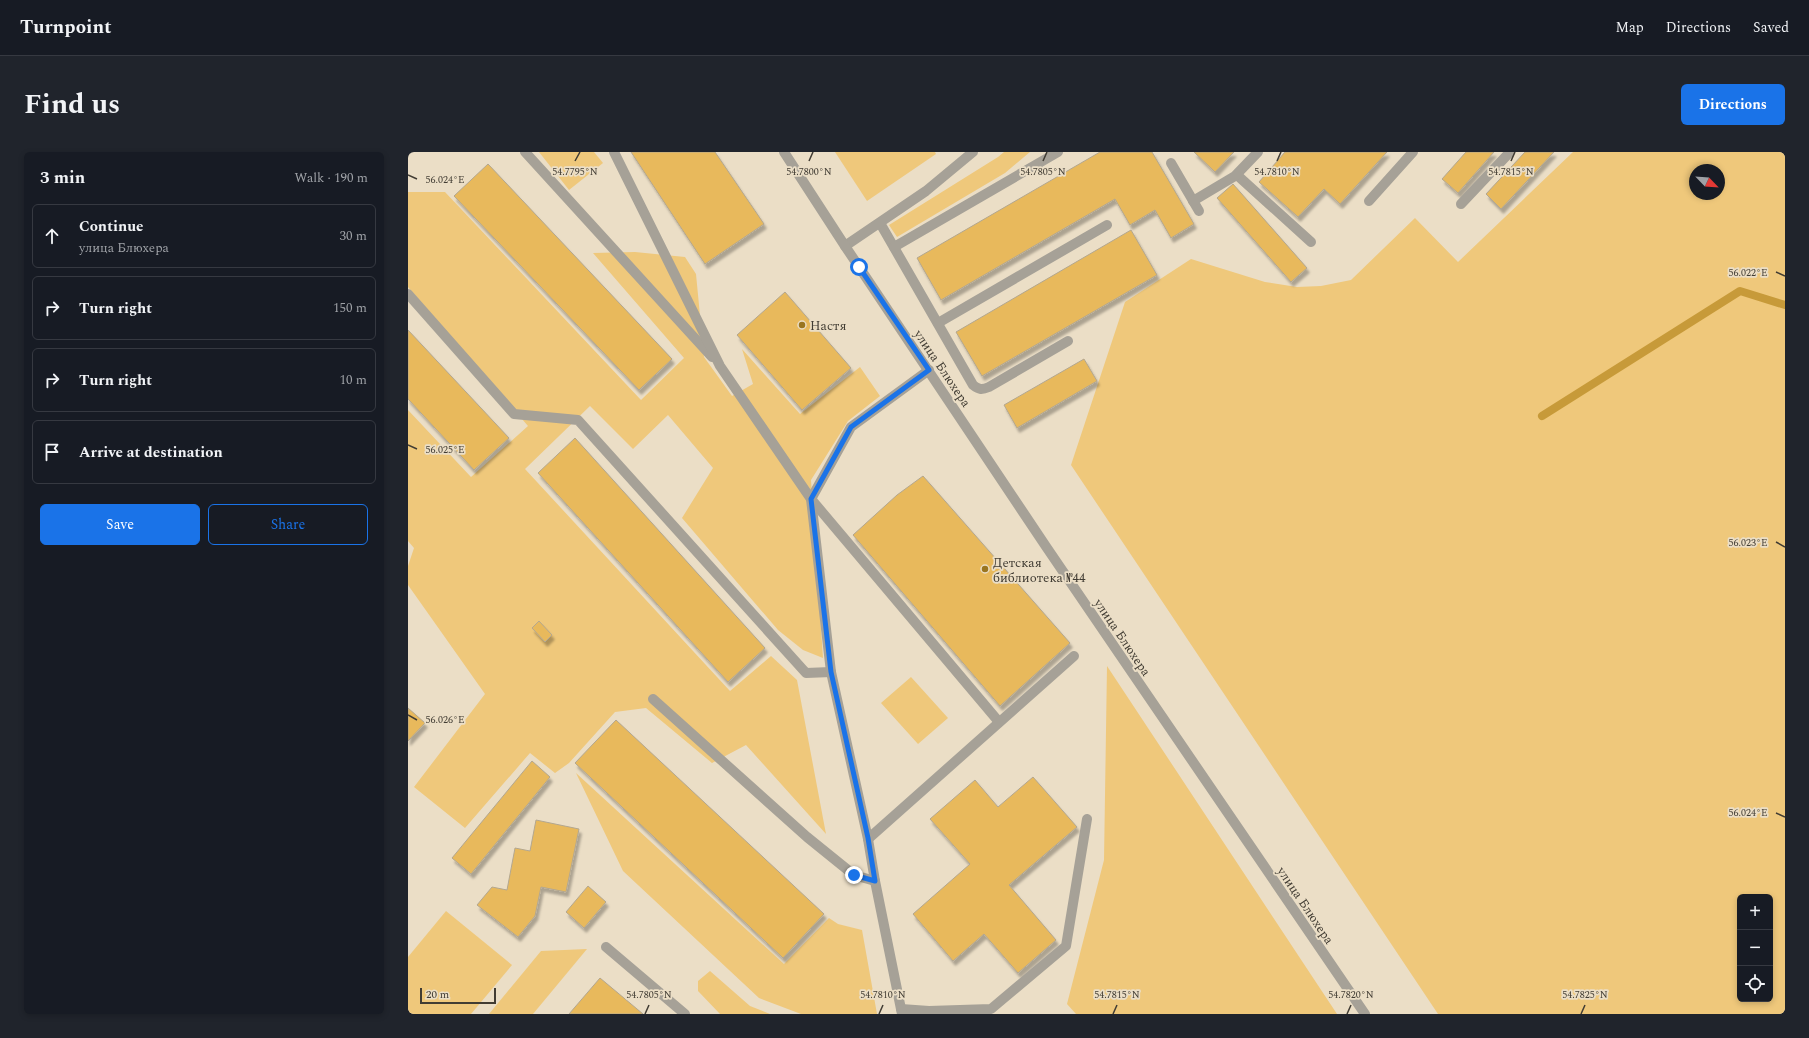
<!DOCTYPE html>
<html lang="en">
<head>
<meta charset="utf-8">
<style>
	body { margin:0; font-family:Spectral,serif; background:#20242c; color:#f1f3f6 }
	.controls { position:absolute; right:12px; bottom:12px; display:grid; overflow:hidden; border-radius:6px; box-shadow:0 2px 6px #0003 }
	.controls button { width:36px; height:36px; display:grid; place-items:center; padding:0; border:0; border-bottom:1px solid #363941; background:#171b24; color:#f1f3f6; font:20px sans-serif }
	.compass { position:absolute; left:1281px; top:12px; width:36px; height:36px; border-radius:50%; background:#171b24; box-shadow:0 2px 6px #0003; rotate:115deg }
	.scale { position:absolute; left:12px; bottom:10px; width:76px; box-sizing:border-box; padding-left:4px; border:2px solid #413c33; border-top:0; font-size:11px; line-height:14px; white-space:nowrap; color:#413c33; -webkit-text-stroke:3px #ebdec6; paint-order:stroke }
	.stop { position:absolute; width:12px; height:12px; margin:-9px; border:3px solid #1a73e8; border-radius:50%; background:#fff }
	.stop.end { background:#1a73e8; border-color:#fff; box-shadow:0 1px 4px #0008 }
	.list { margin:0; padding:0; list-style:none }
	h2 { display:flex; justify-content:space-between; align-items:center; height:52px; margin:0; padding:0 16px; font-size:17px }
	h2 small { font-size:13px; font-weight:400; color:#9ea1a6 }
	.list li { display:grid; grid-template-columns:26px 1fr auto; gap:12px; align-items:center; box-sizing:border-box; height:64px; margin:0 8px 8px; padding:0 8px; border:1px solid #363941; border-radius:6px }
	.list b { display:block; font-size:15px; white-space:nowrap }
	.list p { margin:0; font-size:13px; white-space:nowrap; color:#9ea1a6 }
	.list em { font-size:13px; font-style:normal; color:#9ea1a6 }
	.actions { display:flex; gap:8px; padding:12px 16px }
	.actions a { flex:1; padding:9px 0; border:1px solid #1a73e8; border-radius:6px; text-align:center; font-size:14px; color:#1a73e8 }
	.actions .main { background:#1a73e8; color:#fff }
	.icon { flex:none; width:22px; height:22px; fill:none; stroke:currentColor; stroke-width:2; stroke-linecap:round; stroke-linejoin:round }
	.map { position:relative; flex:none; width:1377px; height:862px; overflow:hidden; border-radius:6px }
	header { display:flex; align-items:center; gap:24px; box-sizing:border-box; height:56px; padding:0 20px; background:#171b24; border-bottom:1px solid #363941 }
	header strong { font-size:19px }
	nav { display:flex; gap:22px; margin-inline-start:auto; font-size:14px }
	.intro { display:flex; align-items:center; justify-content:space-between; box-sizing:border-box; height:96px; padding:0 24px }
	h1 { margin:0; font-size:28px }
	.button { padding:10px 18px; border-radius:6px; background:#1a73e8; color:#fff; font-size:14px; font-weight:700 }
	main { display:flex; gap:24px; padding:0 24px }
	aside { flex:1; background:#171b24; border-radius:6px; box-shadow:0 2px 6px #0003 }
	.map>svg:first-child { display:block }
	.green { fill:#efc87b; fill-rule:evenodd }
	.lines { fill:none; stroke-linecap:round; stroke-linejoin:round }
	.stream { stroke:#c79a39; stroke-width:8 }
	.building { fill:#e8b95b; stroke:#b3a790; filter:url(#shadow) }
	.lane { stroke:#a6a197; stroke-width:10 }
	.street { stroke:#a6a197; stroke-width:10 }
	.route { stroke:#1a73e8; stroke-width:5 }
	.ticks { fill:none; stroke:#413c33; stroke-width:1.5 }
	.poi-dot { fill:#9a7520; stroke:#ebdec6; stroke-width:1.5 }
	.labels { text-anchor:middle; stroke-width:3.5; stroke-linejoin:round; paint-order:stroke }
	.poi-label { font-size:13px; fill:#413c33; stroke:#ebdec6; text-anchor:start }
	.street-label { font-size:13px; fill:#413c33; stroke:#ebdec6 }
	.ticks-label { font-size:10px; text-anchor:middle; fill:#413c33; stroke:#ebdec6; stroke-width:3.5; stroke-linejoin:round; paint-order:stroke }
</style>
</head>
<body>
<header>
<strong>Turnpoint</strong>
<nav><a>Map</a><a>Directions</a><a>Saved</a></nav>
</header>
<div class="intro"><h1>Find us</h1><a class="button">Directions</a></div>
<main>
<aside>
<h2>3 min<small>Walk · 190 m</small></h2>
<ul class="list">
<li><svg class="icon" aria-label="ahead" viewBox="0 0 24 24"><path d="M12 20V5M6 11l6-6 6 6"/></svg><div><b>Continue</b><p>улица Блюхера</p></div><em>30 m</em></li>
<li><svg class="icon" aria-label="right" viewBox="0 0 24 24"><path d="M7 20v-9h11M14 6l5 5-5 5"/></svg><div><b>Turn right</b></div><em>150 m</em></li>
<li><svg class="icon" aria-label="right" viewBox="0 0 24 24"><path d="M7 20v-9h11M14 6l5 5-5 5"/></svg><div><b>Turn right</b></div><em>10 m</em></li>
<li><svg class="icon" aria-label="arrive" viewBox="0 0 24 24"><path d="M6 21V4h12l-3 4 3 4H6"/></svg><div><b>Arrive at destination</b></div></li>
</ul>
<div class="actions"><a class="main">Save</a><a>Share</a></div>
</aside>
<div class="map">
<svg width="1377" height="862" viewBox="0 0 1377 862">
	<defs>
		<filter id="shadow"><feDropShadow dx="2.5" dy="4.5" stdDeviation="1" flood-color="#0004"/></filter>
	</defs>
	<rect width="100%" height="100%" fill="#ebdec6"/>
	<g class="green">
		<path d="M 131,0 L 186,0 L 195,11 L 161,38 Z"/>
		<path d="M 427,0 L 527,0 L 528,2 L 459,49 Z"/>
		<path d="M 596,0 L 622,0 L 597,21 L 489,85 L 481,73 L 590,5 Z"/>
		<path d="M 1165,0 L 1377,0 L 1377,862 L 1030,862 L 663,313 L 717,150 L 783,107 L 857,130 L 889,135 L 913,134 L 943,128 L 1007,66 L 1050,110 ZM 1287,18 L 1311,18 L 1311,42 L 1287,42 ZM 1332,745 L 1362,745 L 1362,847 L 1332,847 Z"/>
		<path d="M 0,40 L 37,40 L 233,248 L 276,206 L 185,101 L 227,100 L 277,105 L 288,122 L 296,205 L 324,244 L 345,232 L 334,197 L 392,262 L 452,215 L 472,244 L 440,269 L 403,328 L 415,506 L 395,498 L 370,478 L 274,366 L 305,316 L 260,263 L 225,297 L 182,254 L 117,317 L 322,539 L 363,504 L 389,528 L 418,682 L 338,593 L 304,611 L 238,556 L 207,560 L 161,611 L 147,621 L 122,601 L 57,676 L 6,635 L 77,542 L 0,433 L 0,414 L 6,396 L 0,389 L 0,258 L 63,325 L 120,274 L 0,135 Z"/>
		<path d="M 699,514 L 929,862 L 668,862 L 659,852 L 696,708 Z"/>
		<path d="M 503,525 L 540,566 L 510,592 L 473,551 Z"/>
		<path d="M 168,621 L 376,812 L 421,766 L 430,772 L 454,778 L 469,862 L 393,862 L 351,846 L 215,719 Z"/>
		<path d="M 38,759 L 104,813 L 63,862 L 0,862 L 0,805 Z"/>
		<path d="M 179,797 L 125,862 L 81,862 L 133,799 Z"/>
		<path d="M 302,819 L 342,854 L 362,862 L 312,862 L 290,839 L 290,829 Z"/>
	</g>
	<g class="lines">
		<path class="stream" d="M 1134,264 L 1332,139 L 1377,153"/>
	</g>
	<g class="building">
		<path d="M 223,0 L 307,0 L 356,72 L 297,112 Z"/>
		<path d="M 692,0 L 744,0 L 786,72 L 763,86 L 747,58 L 722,73 L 707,47 L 533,148 L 509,106 Z"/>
		<path d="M 786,0 L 826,0 L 807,20 Z"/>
		<path d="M 877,0 L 979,0 L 932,52 L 916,37 L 890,65 L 851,30 Z"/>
		<path d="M 1058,0 L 1086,0 L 1050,41 L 1034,27 Z"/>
		<path d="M 1117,0 L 1146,0 L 1093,57 L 1078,42 Z"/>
		<path d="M 80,12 L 264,207 L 231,238 L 46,44 Z"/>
		<path d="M 825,32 L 899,116 L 883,130 L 809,46 Z"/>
		<path d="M 723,78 L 749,123 L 574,224 L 548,180 Z"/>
		<path d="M 377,140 L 443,216 L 394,258 L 329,183 Z"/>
		<path d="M 0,178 L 101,286 L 66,318 L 0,247 Z"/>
		<path d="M 676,207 L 689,229 L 609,276 L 596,253 Z"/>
		<path d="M 167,286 L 357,496 L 320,530 L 130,321 Z"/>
		<path d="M 515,324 L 662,491 L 592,554 L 445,383 L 489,343 Z"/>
		<path d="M 131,469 L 144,483 L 137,490 L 124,476 Z"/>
		<path d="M 0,556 L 17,571 L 0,589 Z"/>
		<path d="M 208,568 L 416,762 L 375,806 L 167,611 Z"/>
		<path d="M 124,609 L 142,625 L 63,722 L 44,706 Z"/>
		<path d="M 625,625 L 669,675 L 601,733 L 648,788 L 610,821 L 576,782 L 545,809 L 505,762 L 562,712 L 522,667 L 567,628 L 590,655 Z"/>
		<path d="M 128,668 L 171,677 L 158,740 L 133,735 L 127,764 L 110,785 L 69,753 L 84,735 L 99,738 L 107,696 L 122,699 Z"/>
		<path d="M 180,734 L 198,750 L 176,776 L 158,760 Z"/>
		<path d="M 192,826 L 235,862 L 161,862 Z"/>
	</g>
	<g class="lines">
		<g class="lane">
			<path d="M 117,0 L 304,205"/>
			<path d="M 206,0 L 312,214 L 403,347 L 591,570"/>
			<path d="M 763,11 L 791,59"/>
			<path d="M 829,23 L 903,90"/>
			<path d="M 785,49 L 827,24 L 850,0"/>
			<path d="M 961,49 L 1005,0"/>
			<path d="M 1053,52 L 1102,0"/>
			<path d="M 472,71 L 565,233 C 571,238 574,238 581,235 L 660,189"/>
			<path d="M 437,94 L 518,39 L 565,0"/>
			<path d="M 486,95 L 650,0"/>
			<path d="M 0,142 L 106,262 L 170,268 L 398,521 L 423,520"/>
			<path d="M 530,171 L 699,73"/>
			<path d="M 245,547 L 399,685 L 446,723 L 467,729"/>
			<path d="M 460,687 L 666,504"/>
			<path d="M 198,795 L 277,862"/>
			<path d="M 493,857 L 521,859 L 583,857 L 658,794 L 679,667"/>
		</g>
		<g class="street">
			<path d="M 376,0 L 437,94 L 639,396 L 957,862"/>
			<path d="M 494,862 L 467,729 L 460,687 L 423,520 L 403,347 L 443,275 L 521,218"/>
		</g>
	</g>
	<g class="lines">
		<path class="route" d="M 446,723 L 467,729 L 460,686 L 423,520 L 403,347 L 443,275 L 521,218 L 451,115"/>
	</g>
	<path class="ticks" d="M 167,9 L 172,0M 401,9 L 405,0M 635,9 L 639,0M 869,9 L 873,0M 1103,9 L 1107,0M 0,23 L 9,27M 1368,120 L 1377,124M 0,293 L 9,297M 1368,390 L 1377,395M 0,563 L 9,568M 1368,661 L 1377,665M 237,862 L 241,853M 471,862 L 475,853M 705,862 L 709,853M 939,862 L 943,853M 1173,862 L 1177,853"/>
	<g class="poi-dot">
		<circle cx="394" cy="173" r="4"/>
		<circle cx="577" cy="417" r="4"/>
	</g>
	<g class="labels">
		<g class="poi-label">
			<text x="402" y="178">Настя</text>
			<text x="585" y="415">Детская<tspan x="585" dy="15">библиотека №44</tspan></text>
		</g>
		<g class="street-label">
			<text transform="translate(535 216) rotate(56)" y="5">улица Блюхера</text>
			<text transform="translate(715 485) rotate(56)" y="5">улица Блюхера</text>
			<text transform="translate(898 753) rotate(56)" y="5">улица Блюхера</text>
		</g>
	</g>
	<g class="ticks-label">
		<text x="167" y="23">54.7795°N</text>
		<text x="401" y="23">54.7800°N</text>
		<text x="635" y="23">54.7805°N</text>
		<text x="869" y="23">54.7810°N</text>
		<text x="1103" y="23">54.7815°N</text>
		<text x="37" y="31">56.024°E</text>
		<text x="1340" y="124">56.022°E</text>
		<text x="37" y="301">56.025°E</text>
		<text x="1340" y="394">56.023°E</text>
		<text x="37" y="571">56.026°E</text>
		<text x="1340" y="664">56.024°E</text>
		<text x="241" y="846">54.7805°N</text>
		<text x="475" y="846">54.7810°N</text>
		<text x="709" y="846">54.7815°N</text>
		<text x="943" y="846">54.7820°N</text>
		<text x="1177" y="846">54.7825°N</text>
	</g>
</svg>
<div class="controls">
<button>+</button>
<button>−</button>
<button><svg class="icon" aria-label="locate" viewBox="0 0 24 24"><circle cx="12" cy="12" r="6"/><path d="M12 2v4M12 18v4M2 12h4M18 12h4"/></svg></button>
</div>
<svg class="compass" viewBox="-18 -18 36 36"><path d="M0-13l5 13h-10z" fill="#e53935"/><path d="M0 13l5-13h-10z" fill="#9ea1a6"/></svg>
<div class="scale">20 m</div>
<div class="stop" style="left:451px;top:115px"></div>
<div class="stop end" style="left:446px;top:723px"></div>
</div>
</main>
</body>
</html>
